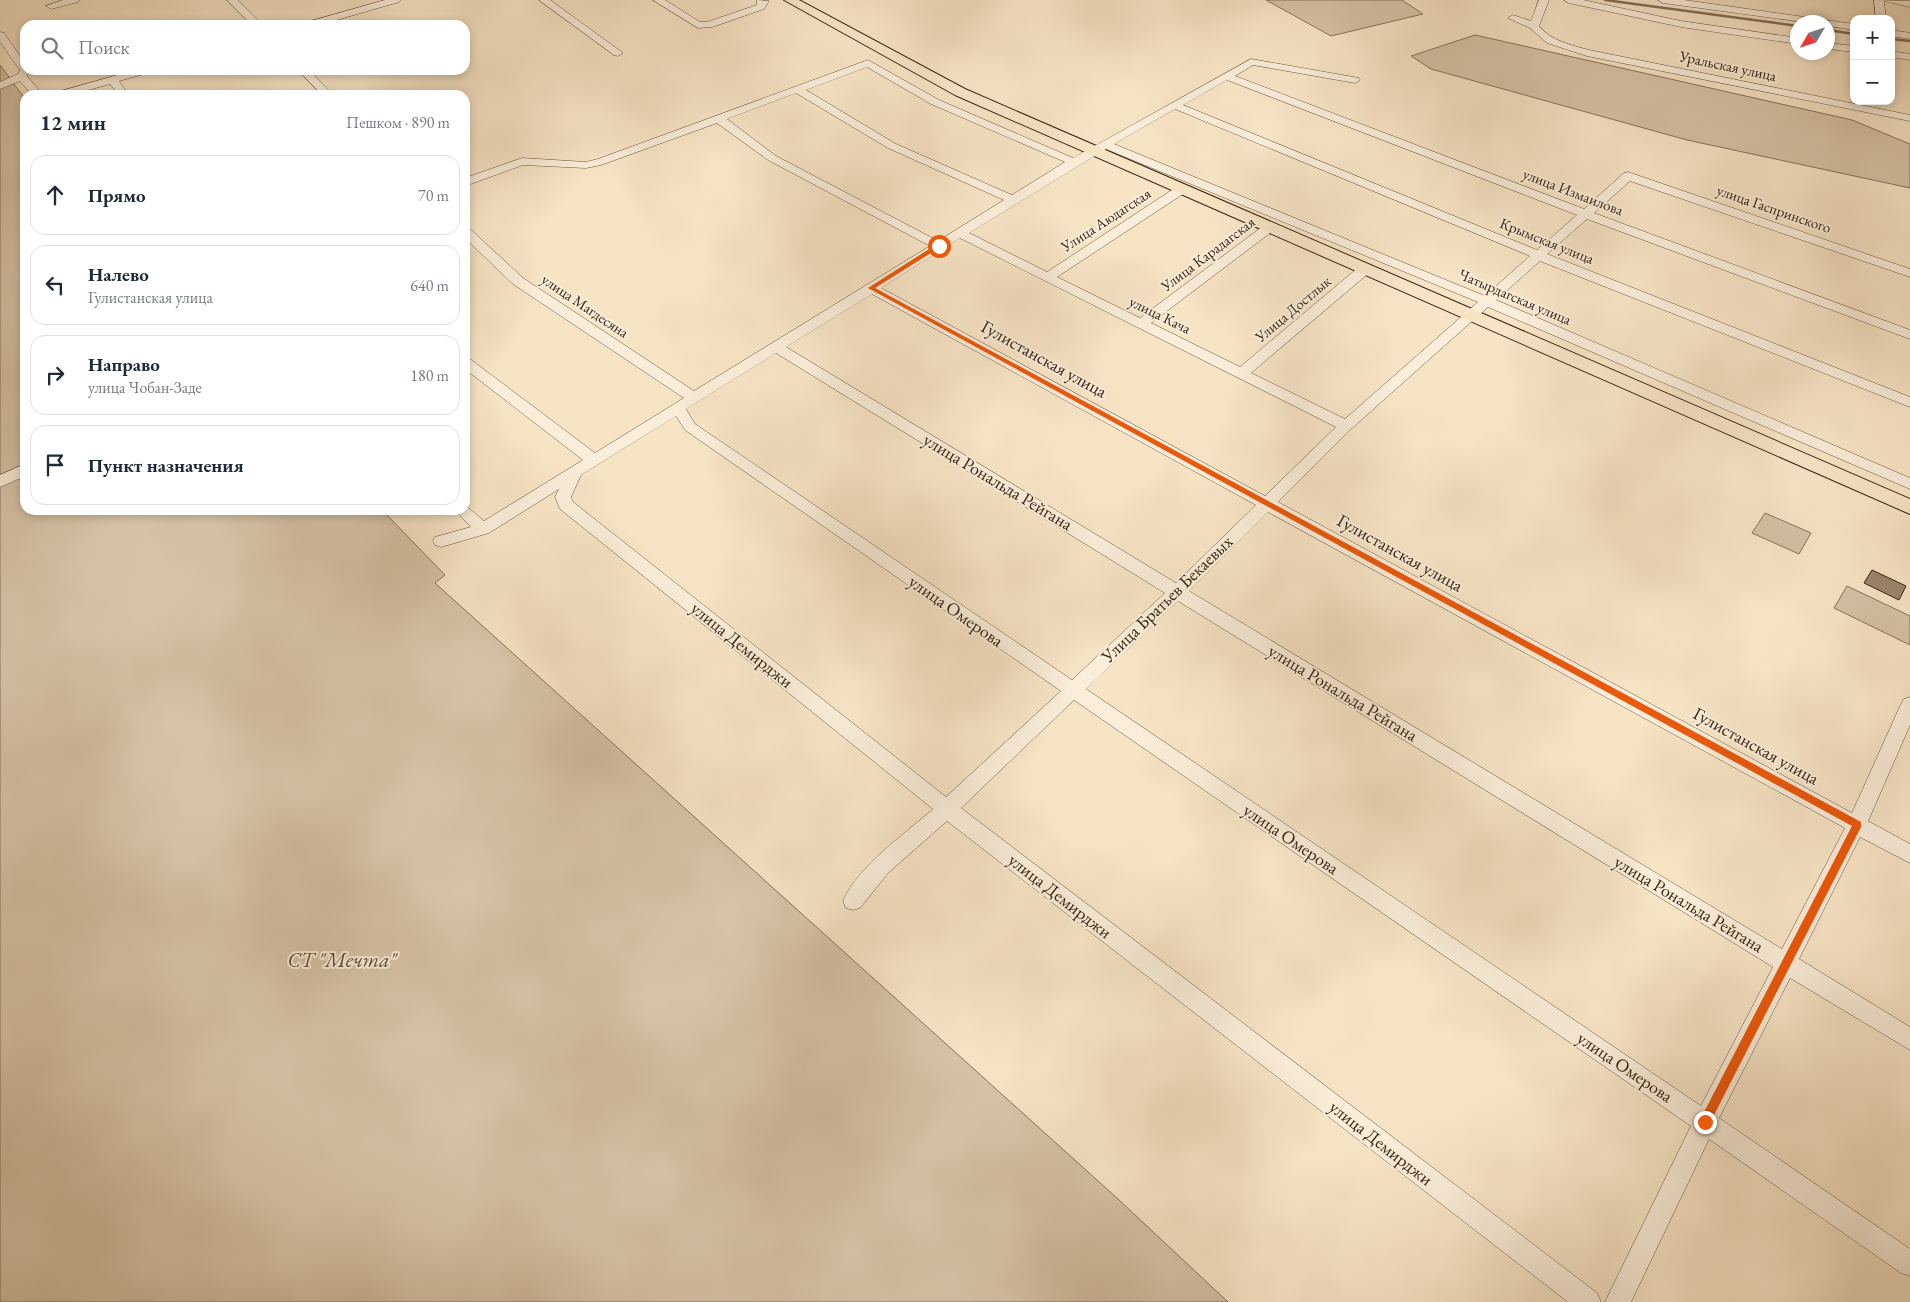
<!DOCTYPE html>
<html lang="ru">
<head>
<meta charset="utf-8">
<style>
	body { margin:0; font-family:"EB Garamond",serif; background:#f6f6f7; color:#1f2937 }
	.controls { position:absolute; right:15px; top:15px; display:grid; overflow:hidden; border-radius:10px; box-shadow:0 2px 8px #0003 }
	.controls button { width:45px; height:45px; display:grid; place-items:center; padding:0; border:0; border-bottom:1px solid #e0e1e3; background:#fff; color:#1f2937; font:25px sans-serif }
	.compass { position:absolute; left:1790px; top:15px; width:45px; height:45px; border-radius:50%; background:#fff; box-shadow:0 2px 8px #0003; rotate:231deg }
	.stop { position:absolute; width:15px; height:15px; margin:-11px; border:4px solid #ea580c; border-radius:50%; background:#fff }
	.stop.end { background:#ea580c; border-color:#fff; box-shadow:0 1px 5px #0008 }
	.list { margin:0; padding:0; list-style:none }
	h2 { display:flex; justify-content:space-between; align-items:center; height:65px; margin:0; padding:0 20px; font-size:21px }
	h2 small { font-size:16px; font-weight:400; color:#747a83 }
	.list li { display:grid; grid-template-columns:32px 1fr auto; gap:15px; align-items:center; box-sizing:border-box; height:80px; margin:0 10px 10px; padding:0 10px; border:1px solid #e0e1e3; border-radius:15px }
	.list b { display:block; font-size:19px; white-space:nowrap }
	.list p { margin:0; font-size:16px; white-space:nowrap; color:#747a83 }
	.list em { font-size:16px; font-style:normal; color:#747a83 }
	.icon { flex:none; width:28px; height:28px; fill:none; stroke:currentColor; stroke-width:2; stroke-linecap:round; stroke-linejoin:round }
	.map { position:relative; flex:none; width:1910px; height:1302px; overflow:hidden }
	.search { position:absolute; background:#fff; box-shadow:0 2px 8px #0003; left:20px; top:20px; width:450px; height:55px; display:flex; align-items:center; gap:12px; box-sizing:border-box; padding:0 18px; border-radius:15px; color:#747a83; font-size:19px }
	.panel { position:absolute; background:#fff; box-shadow:0 2px 8px #0003; left:20px; top:90px; width:450px; height:425px; border-radius:15px }
	.map>svg:first-child { display:block }
	.green { fill:#d6c3a6; stroke:#86735c }
	.lines { fill:none; stroke-linecap:round; stroke-linejoin:round }
	.stream { stroke:#836f58; stroke-width:2.5 }
	.building { fill:#9b876f; stroke:#372311 }
	.minor-casing { stroke:#67533e; stroke-width:1 }
	.major-casing { stroke:#372311; stroke-width:2 }
	.minor { fill:#faedd9; fill-rule:evenodd }
	.major { fill:#f7e4c5; fill-rule:evenodd }
	.route { fill:#ea580c }
	.labels { text-anchor:middle; stroke-width:4; stroke-linejoin:round; paint-order:stroke }
	.far-street-label { font-size:15px; fill:#372311; stroke:#faedd9 }
	.street-label { font-size:18px; fill:#372311; stroke:#faedd9 }
	.near-park-label { font-size:21px; font-style:italic; fill:#5f4b36; stroke:#faedd9 }
</style>
</head>
<body>
<div class="map">
<svg width="1910" height="1302" viewBox="0 0 1910 1302">
	<rect width="100%" height="100%" fill="#f7e4c5"/>
	<filter id="stains"><feTurbulence type="fractalNoise" baseFrequency=".004" numOctaves="4"/><feColorMatrix values="0 0 0 0 .2 0 0 0 0 .09 0 0 0 0 .02 0 0 0 .5 -.17"/></filter>
	<radialGradient id="worn" r=".72"><stop offset=".6" stop-color="#630" stop-opacity="0"/><stop offset="1" stop-color="#630" stop-opacity=".3"/></radialGradient>
	<g class="green">
		<path d="M 1266,0 L 1402,0 L 1423,14 L 1331,36 Z"/>
		<path d="M 1475,35 L 1852,120 L 1910,144 L 1910,188 L 1687,140 L 1431,69 L 1411,56 Z"/>
		<path d="M 0,65 L 25,99 L 25,510 L 382,510 L 445,575 L 435,583 L 1118,1199 L 1228,1302 L 0,1302 Z"/>
		<path d="M 1765,513 L 1811,533 L 1799,554 L 1752,533 Z"/>
		<path d="M 1847,586 L 1910,616 L 1910,645 L 1834,608 Z"/>
	</g>
	<g class="lines">
		<g class="stream">
			<path d="M 1605,0 L 1798,26"/>
			<path d="M 1828,30 L 1854,34"/>
			<path d="M 1891,39 L 1910,41"/>
		</g>
	</g>
	<path class="building" d="M 1872,570 L 1906,586 L 1899,600 L 1864,583 Z"/>
	<g class="lines">
		<defs>
			<g id="minor">
				<path d="M 63,0 L 80,0 L 78,2 L 51,9 L 46,6 Z"/>
				<path d="M 227,0 L 238,0 L 263,25 L 252,25 Z"/>
				<path d="M 385,0 L 401,0 L 399,2 L 319,25 L 303,25 L 304,23 Z"/>
				<path d="M 539,0 L 550,0 L 623,53 L 618,56 L 614,55 Z"/>
				<path d="M 653,0 L 665,0 L 700,22 L 707,22 L 757,5 L 757,0 L 769,1 L 764,9 L 712,27 L 698,28 Z"/>
				<path d="M 1539,0 L 1549,0 L 1539,26 C 1551,41 1571,45 1589,50 L 1910,115 L 1910,121 L 1587,56 L 1547,43 L 1530,28 L 1508,18 L 1513,15 L 1531,21 Z"/>
				<path d="M 1564,0 L 1583,0 L 1681,21 L 1798,38 L 1798,44 L 1681,27 L 1569,3 Z"/>
				<path d="M 1658,0 L 1684,0 L 1854,24 L 1854,30 L 1828,26 L 1828,22 L 1803,22 L 1663,3 Z"/>
				<path d="M 1874,0 L 1910,1 L 1910,7 L 1884,1 L 1886,19 L 1876,19 Z"/>
				<path d="M 1891,30 L 1910,33 L 1910,39 L 1891,36 Z"/>
				<path d="M 0,32 L 4,33 L 25,63 L 25,70 L 30,70 L 27,76 L 43,95 L 32,95 L 20,81 L 0,89 L 0,82 L 18,74 L 20,70 L 0,42 Z"/>
				<path d="M 1828,43 L 1854,46 L 1854,52 L 1828,49 Z"/>
				<path d="M 1891,51 L 1910,54 L 1910,60 L 1891,57 Z"/>
				<path d="M 1251,59 L 1359,78 L 1360,80 L 1355,83 L 1253,65 L 1235,76 L 1584,209 L 1624,173 L 1628,172 L 1910,269 L 1910,277 L 1630,181 L 1594,213 L 1910,330 L 1910,339 L 1587,219 L 1547,254 L 1910,397 L 1910,407 L 1540,261 L 1496,300 L 1910,478 L 1910,489 L 1488,307 L 1351,429 L 1278,502 L 1852,813 L 1901,704 L 1904,699 L 1910,697 L 1910,725 L 1868,821 L 1910,844 L 1910,863 L 1860,837 L 1799,959 L 1910,1027 L 1910,1050 L 1790,978 L 1719,1118 L 1910,1249 L 1910,1276 L 1901,1273 L 1709,1139 L 1631,1302 L 1605,1302 L 1691,1126 L 1074,700 L 961,808 L 1597,1293 L 1601,1302 L 1568,1302 L 947,821 L 888,873 L 860,908 L 853,910 L 846,908 L 843,901 C 859,865 904,835 933,809 L 560,509 L 555,497 L 559,489 L 489,533 L 441,547 L 435,545 L 433,541 L 435,537 L 471,527 L 455,510 L 465,510 L 465,505 L 484,521 L 583,460 L 465,369 L 465,358 L 470,359 L 595,453 L 684,398 L 513,284 L 465,238 L 465,227 L 469,228 L 523,278 L 694,391 L 930,246 L 768,160 L 717,123 L 601,165 L 586,168 L 523,165 L 465,186 L 465,178 L 522,158 L 586,162 L 598,159 L 868,60 L 939,100 L 1073,158 ZM 867,67 L 931,104 L 1065,162 L 1012,195 L 896,144 L 806,90 ZM 1227,80 L 1577,215 L 1537,250 L 1183,105 ZM 796,93 L 888,148 L 1004,200 L 938,241 L 776,156 L 727,119 ZM 1175,109 L 1530,256 L 1485,296 L 1114,144 ZM 1106,149 L 1478,302 L 1345,419 L 1251,373 L 1370,272 L 1371,269 L 1370,266 L 1360,266 L 1240,367 L 1151,323 L 1274,230 L 1276,227 L 1274,224 L 1266,224 L 1140,318 L 1057,277 L 1186,192 L 1188,189 L 1186,186 L 1178,186 L 1047,272 L 969,233 ZM 960,238 L 1336,427 L 1265,496 L 881,288 ZM 872,294 L 1256,505 L 1176,583 L 786,347 ZM 776,353 L 1165,593 L 1072,680 L 695,424 L 686,409 ZM 676,416 L 685,430 L 1061,691 L 946,797 L 573,502 L 571,497 L 581,475 ZM 1268,512 L 1845,828 L 1782,949 L 1189,591 ZM 1178,601 L 1773,967 L 1701,1106 L 1086,689 Z"/>
				<path d="M 135,70 L 152,70 L 151,72 L 119,81 L 129,95 L 119,95 L 110,84 L 70,95 L 53,95 L 54,93 Z"/>
				<path d="M 298,70 L 309,70 L 333,95 L 322,95 Z"/>
				<path d="M 25,464 L 25,476 L 0,487 L 0,475 Z"/>
			</g>
			<path id="major" d="M 784,0 L 799,0 L 965,89 L 1910,499 L 1910,514 L 955,95 Z"/>
		</defs>
		<use href="#minor" class="minor-casing"/>
		<use href="#major" class="major-casing"/>
		<use href="#minor" class="minor"/>
		<use href="#major" class="major"/>
	</g>
	<path class="route" d="M 937,244 L 942,246 L 875,288 L 1861,822 L 1861,827 L 1709,1125 L 1705,1127 L 1701,1125 L 1700,1122 L 1701,1118 L 1852,826 L 868,288 Z"/>
	<g class="labels">
		<g class="far-street-label">
			<text transform="translate(1728 66) rotate(12)" y="5">Уральская улица</text>
			<text transform="translate(1573 192) rotate(21)" y="5">улица Измаилова</text>
			<text transform="translate(1774 209) rotate(19)" y="5">улица Гаспринского</text>
			<text transform="translate(1106 220) rotate(-33)" y="5">Улица Аюдагская</text>
			<text transform="translate(1547 241) rotate(22)" y="5">Крымская улица</text>
			<text transform="translate(1208 254) rotate(-37)" y="5">Улица Карадагская</text>
			<text transform="translate(1515 297) rotate(23)" y="5">Чатырдагская улица</text>
			<text transform="translate(585 306) rotate(34)" y="5">улица Магдесяна</text>
			<text transform="translate(1293 309) rotate(-40)" y="5">Улица Достлык</text>
			<text transform="translate(1160 315) rotate(26)" y="5">улица Кача</text>
		</g>
		<g class="street-label">
			<text transform="translate(1044 359) rotate(29)" y="6">Гулистанская улица</text>
			<text transform="translate(998 482) rotate(31)" y="6">улица Рональда Рейгана</text>
			<text transform="translate(1400 553) rotate(29)" y="6">Гулистанская улица</text>
			<text transform="translate(1167 599) rotate(-44)" y="6">Улица Братьев Бекаевых</text>
			<text transform="translate(956 611) rotate(35)" y="6">улица Омерова</text>
			<text transform="translate(742 645) rotate(39)" y="6">улица Демирджи</text>
			<text transform="translate(1343 693) rotate(31)" y="6">улица Рональда Рейгана</text>
			<text transform="translate(1756 746) rotate(29)" y="6">Гулистанская улица</text>
			<text transform="translate(1291 839) rotate(34)" y="6">улица Омерова</text>
			<text transform="translate(1060 896) rotate(38)" y="6">улица Демирджи</text>
			<text transform="translate(1689 904) rotate(31)" y="6">улица Рональда Рейгана</text>
			<text transform="translate(1625 1067) rotate(34)" y="6">улица Омерова</text>
			<text transform="translate(1381 1143) rotate(38)" y="6">улица Демирджи</text>
		</g>
		<g class="near-park-label">
			<text x="342" y="967">СТ "Мечта"</text>
		</g>
	</g>
	<rect width="100%" height="100%" filter="url(#stains)"/>
	<rect width="100%" height="100%" fill="url(#worn)"/>
</svg>
<div class="controls">
<button>+</button>
<button>−</button>
</div>
<svg class="compass" viewBox="-18 -18 36 36"><path d="M0-13l5 13h-10z" fill="#e53935"/><path d="M0 13l5-13h-10z" fill="#747a83"/></svg>
<div class="stop" style="left:939px;top:246px"></div>
<div class="stop end" style="left:1705px;top:1122px"></div>
<div class="search"><svg class="icon" aria-label="search" viewBox="0 0 24 24"><circle cx="10" cy="10" r="6"/><path d="M15 15l6 6"/></svg>Поиск</div>
<section class="panel">
<h2>12 мин<small>Пешком · 890 m</small></h2>
<ul class="list">
<li><svg class="icon" aria-label="ahead" viewBox="0 0 24 24"><path d="M12 20V5M6 11l6-6 6 6"/></svg><div><b>Прямо</b></div><em>70 m</em></li>
<li><svg class="icon" aria-label="left" viewBox="0 0 24 24"><path d="M17 20v-9H6M10 6l-5 5 5 5"/></svg><div><b>Налево</b><p>Гулистанская улица</p></div><em>640 m</em></li>
<li><svg class="icon" aria-label="right" viewBox="0 0 24 24"><path d="M7 20v-9h11M14 6l5 5-5 5"/></svg><div><b>Направо</b><p>улица Чобан-Заде</p></div><em>180 m</em></li>
<li><svg class="icon" aria-label="arrive" viewBox="0 0 24 24"><path d="M6 21V4h12l-3 4 3 4H6"/></svg><div><b>Пункт назначения</b></div></li>
</ul>
</section>
</div>
</body>
</html>
